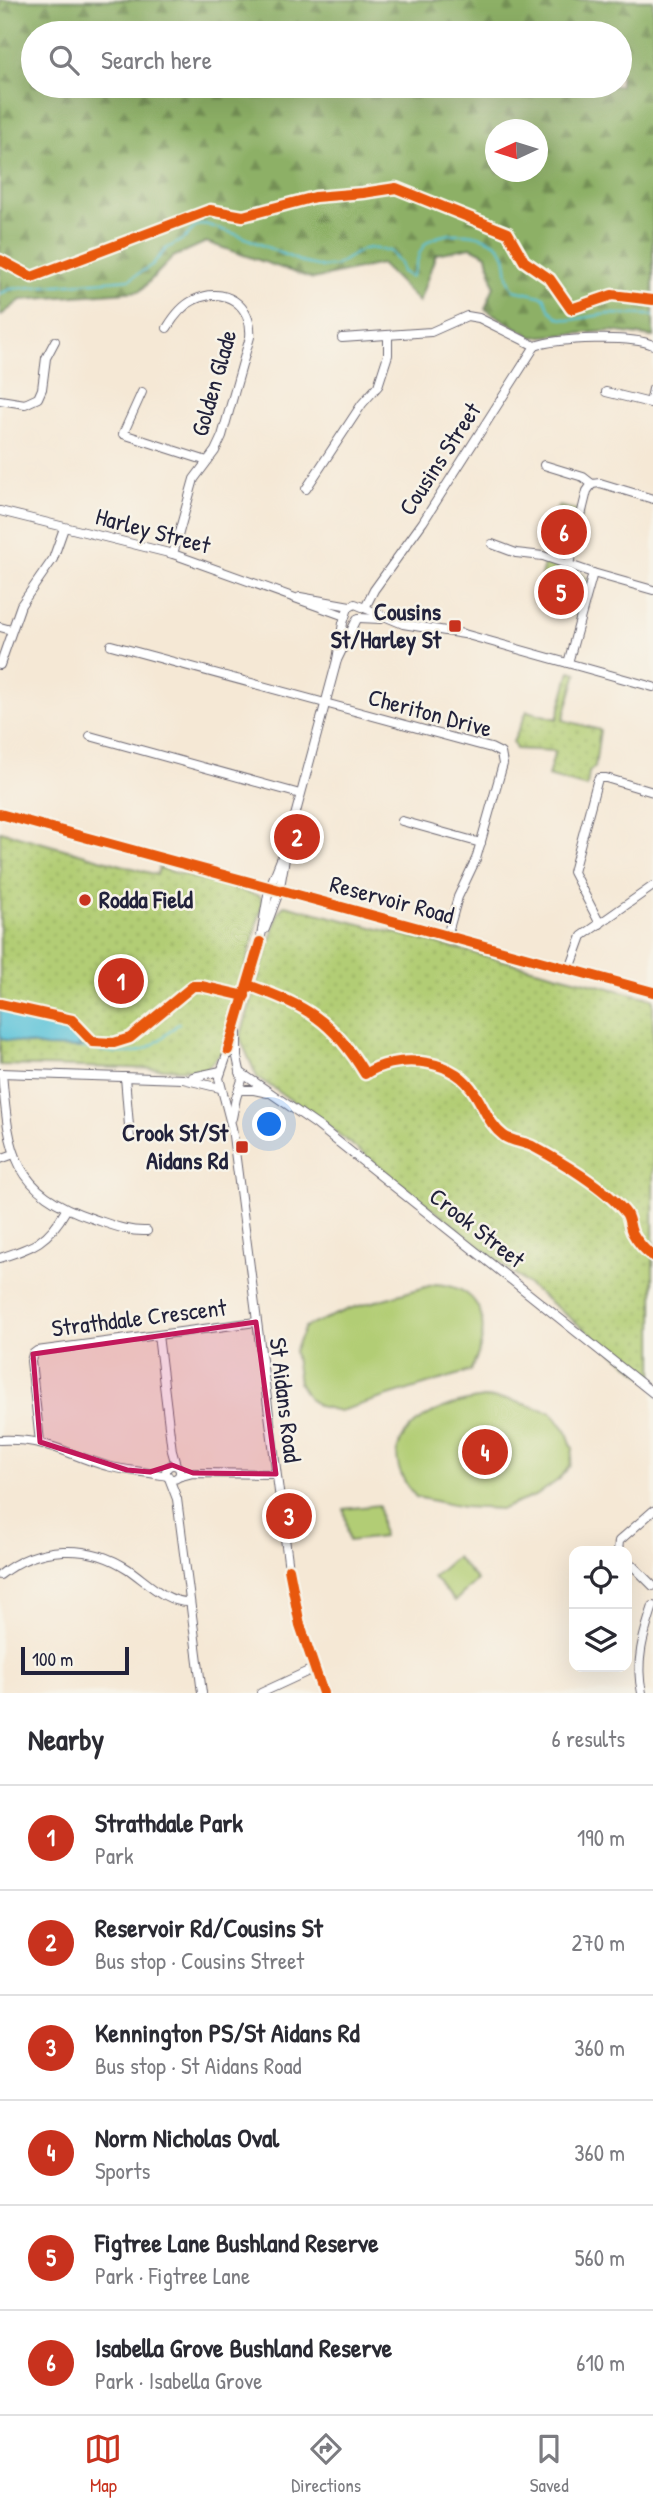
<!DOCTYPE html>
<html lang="en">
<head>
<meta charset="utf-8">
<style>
	body { margin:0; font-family:"Patrick Hand",sans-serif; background:#f7f7f7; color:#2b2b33 }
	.controls { position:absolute; right:21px; bottom:21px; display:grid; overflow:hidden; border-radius:14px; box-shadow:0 7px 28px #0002 }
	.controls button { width:63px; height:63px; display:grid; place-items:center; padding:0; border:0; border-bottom:2px solid #e1e1e2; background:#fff; color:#2b2b33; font:35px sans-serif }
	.compass { position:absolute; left:485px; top:119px; width:63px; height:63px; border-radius:50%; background:#fff; box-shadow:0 7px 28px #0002; rotate:266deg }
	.scale { position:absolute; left:21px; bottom:18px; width:108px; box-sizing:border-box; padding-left:7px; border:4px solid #22223b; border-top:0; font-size:19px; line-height:24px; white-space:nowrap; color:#22223b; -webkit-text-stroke:5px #f7f3e8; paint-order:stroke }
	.you { position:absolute; left:270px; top:1125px; width:24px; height:24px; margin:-18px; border:5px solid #fff; border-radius:50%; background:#1a73e8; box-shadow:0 0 0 10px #1a73e833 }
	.badge { display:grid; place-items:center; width:46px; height:46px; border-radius:50%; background:#c8321e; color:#fff; font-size:23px; font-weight:700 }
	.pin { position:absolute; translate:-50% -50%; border:4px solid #fff; box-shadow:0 2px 7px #0006 }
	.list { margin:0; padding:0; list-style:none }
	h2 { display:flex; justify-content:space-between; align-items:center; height:91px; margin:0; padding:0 28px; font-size:30px }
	h2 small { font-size:23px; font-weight:400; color:#7c7c81 }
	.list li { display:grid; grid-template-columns:46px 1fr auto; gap:21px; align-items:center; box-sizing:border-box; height:105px; padding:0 28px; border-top:2px solid #e1e1e2 }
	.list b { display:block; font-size:26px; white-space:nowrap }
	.list p { margin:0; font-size:23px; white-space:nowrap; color:#7c7c81 }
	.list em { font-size:23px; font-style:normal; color:#7c7c81 }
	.icon { flex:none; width:38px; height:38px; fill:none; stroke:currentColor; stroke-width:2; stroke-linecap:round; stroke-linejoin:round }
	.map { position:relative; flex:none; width:653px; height:1693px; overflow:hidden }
	.search { position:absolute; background:#fff; box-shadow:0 7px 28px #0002; left:21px; right:21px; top:21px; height:77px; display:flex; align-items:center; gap:18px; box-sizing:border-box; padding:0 24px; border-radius:38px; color:#7c7c81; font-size:26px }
	.sheet { height:721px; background:#fff }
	nav { display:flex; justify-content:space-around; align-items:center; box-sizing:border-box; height:98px; border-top:2px solid #e1e1e2; background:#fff; font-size:19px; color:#7c7c81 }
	nav a { display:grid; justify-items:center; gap:4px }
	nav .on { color:#c8321e }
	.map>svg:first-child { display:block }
	.grass { fill:#b2cd74; stroke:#6a7858; stroke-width:2 }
	.forest { fill:url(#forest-firs); stroke:#586950; stroke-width:2; fill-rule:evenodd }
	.park { fill:url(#park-dots); stroke:#6a7858; stroke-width:2 }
	.water { fill:#5cc3d9; stroke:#3f728a; stroke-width:2 }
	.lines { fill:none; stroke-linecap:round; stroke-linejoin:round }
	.stream { stroke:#5cc3d9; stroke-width:2 }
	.minor-casing { stroke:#6c6771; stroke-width:10 }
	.major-casing { stroke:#6c6771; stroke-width:12 }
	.minor { stroke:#fff; stroke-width:8 }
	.major { stroke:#fdbc6f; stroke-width:10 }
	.cycleway-casing { stroke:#f7f3e8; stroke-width:15 }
	.cycleway { stroke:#e8590c; stroke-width:10 }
	.marked { fill:#c2185b; fill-opacity:0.2; stroke:#c2185b; stroke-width:5; stroke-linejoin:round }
	.poi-dot { fill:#c8321e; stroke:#f7f3e8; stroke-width:2.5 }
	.labels { text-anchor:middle; stroke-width:5; stroke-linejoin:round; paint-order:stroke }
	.street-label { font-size:24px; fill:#22223b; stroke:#f7f3e8 }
	.poi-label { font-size:24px; font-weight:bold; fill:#22223b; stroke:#f7f3e8; text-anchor:end }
</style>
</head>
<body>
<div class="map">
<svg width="653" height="1693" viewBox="0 0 653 1693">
	<defs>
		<pattern id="forest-firs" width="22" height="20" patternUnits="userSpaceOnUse" patternTransform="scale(1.75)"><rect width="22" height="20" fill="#8db066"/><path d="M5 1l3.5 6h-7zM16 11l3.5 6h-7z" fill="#738f55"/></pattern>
		<pattern id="park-dots" width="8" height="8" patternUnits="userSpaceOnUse" patternTransform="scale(1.75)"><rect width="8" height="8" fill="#b2cd74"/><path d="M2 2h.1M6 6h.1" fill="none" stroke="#99b065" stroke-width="1.8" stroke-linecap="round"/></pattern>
	</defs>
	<rect width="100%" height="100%" fill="#f7f3e8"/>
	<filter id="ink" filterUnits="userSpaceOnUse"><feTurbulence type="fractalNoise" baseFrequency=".0143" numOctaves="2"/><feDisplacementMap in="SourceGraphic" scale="14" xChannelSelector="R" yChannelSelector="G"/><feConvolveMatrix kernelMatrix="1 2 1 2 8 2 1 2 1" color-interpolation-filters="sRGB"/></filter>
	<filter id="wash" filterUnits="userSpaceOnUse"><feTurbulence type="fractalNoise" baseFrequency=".00686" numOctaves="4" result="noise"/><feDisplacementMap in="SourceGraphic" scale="28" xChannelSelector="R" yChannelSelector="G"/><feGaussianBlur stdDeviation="1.57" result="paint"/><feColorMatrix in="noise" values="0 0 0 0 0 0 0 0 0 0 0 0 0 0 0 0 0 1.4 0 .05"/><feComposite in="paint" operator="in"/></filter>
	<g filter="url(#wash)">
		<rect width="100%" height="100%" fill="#f5e8d5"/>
		<g class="grass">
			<path d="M 436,1284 C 488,1287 492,1333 470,1371 L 340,1411 L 318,1406 L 308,1397 L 299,1383 L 294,1351 L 305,1327 L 352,1308 Z"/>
			<path d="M 484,1398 L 507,1399 L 551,1412 L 566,1430 L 573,1449 L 570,1466 L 558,1480 L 537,1495 L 502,1509 L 463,1507 L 416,1497 C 365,1438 429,1405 484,1398 Z"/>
			<path d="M 379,1505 L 383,1537 L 349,1541 L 344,1509 Z"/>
			<path d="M 456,1557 L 477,1580 L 455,1601 L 433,1577 Z"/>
		</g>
		<path class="forest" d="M 0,0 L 653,0 L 653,337 L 612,331 L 533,337 L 485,309 L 494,286 L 487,255 L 471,247 L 436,254 L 419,302 L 381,264 L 313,279 L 206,242 L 173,257 L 140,291 L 21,300 L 0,316 ZM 33,33 L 620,33 L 620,86 L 33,86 ZM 496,130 L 538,130 L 538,172 L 496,172 Z"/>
		<g class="park">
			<path d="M 558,506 L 582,512 L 568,562 L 546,555 Z"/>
			<path d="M 545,561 L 583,575 L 588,582 L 579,615 L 534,601 Z"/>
			<path d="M 570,671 L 577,673 L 563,720 L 600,730 L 595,767 L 589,772 L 587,787 L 548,776 L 555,751 L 516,749 L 513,742 L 527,711 L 557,719 Z"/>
			<path d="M 0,831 L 157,875 L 159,868 L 260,896 L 262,903 L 261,909 L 222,1052 L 205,1070 L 0,1065 Z"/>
			<path d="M 285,905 L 653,999 L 653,1384 L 322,1121 L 257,1077 L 240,1038 L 279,911 Z"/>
		</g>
		<path class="water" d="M 0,1008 L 73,1024 L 80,1037 L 79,1045 L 83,1048 L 46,1047 L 0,1039 Z"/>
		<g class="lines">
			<g class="stream">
				<path d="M 0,294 L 10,289 L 130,279 L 152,265 L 166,249 L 185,238 L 196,226 L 205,224 L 241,236 L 304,263 L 322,267 L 335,266 L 361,250 L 369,248 L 390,251 L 400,263 L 402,272 L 411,277 C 418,268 416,256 423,247 C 437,226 496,231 504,254 C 509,267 505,278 514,290 L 544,297 L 550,310 L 559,318 L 570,320 L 607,314 L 653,315"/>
				<path d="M 83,1048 C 132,1056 141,1059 179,1023"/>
			</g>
		</g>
	</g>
	<g filter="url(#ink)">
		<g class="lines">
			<defs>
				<g id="minor">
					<path d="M 167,328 C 173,318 183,305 194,300 C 224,285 253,305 250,337 L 222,436 L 215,451 L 194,479 L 173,554"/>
					<path d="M 342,338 L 431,332 L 467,316 L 479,318 L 535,346"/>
					<path d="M 535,346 C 558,338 631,335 653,345"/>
					<path d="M 142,392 L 123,434 L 207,461"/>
					<path d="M 606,392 L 650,403 L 653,389"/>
					<path d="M 0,400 L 25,404 L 38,398 L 42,389 L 46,358 L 55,341"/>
					<path d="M 544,465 L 583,477 L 592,484 L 587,491 L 569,564"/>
					<path d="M 592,484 L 600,483 L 653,499"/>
					<path d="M 306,489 L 362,404 L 378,386 L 388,355 L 388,335"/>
					<path d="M 0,511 L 173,554 L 345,616"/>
					<path d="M 492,544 L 516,553 L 543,556 L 593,573"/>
					<path d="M 300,597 L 350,606"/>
					<path d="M 365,608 L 374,590 L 423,522 L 535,346"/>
					<path d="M 359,618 L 381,619"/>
					<path d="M 0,627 L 11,630"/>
					<path d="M 111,645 L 491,748 L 501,753 L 503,764 L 476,859 L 458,897 L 447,936"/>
					<path d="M 337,660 L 343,623 L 348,608 L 355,604 L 403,624 L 464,634 L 653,687"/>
					<path d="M 568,663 L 593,573 L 653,590"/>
					<path d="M 0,665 L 21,605 L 53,559 L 64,528"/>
					<path d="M 90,736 L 300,794"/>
					<path d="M 402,821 L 481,843"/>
					<path d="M 288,842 L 269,889 L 260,942 L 239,1020 L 219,1078 L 232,1128 L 289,1569 L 300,1625 L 323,1693"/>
					<path d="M 600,924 L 573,872 L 597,782 L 599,778 L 606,778 L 653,792"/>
					<path d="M 265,929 L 279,892 L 288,842 L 337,660 L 357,619"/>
					<path d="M 570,969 L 582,936 L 653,886"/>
					<path d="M 240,1072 L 317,1125 L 653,1393"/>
					<path d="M 0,1073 L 183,1079 L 220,1088"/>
					<path d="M 2,1073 C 9,1151 11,1192 94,1219 C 112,1225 128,1232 147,1231"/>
					<path d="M 125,1077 L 130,1138"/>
					<path d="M 193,1077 L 221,1071"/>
					<path d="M 239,1090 L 254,1090 L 268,1093"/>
					<path d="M 232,1118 L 236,1098 L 242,1080 L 237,1057 L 237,1032"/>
					<path d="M 0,1159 L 14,1154"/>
					<path d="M 0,1258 C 34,1247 48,1242 66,1210"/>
					<path d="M 158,1335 L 172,1451 L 176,1465"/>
					<path d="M 0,1440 C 48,1438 65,1454 107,1466 C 127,1471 148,1472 168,1476"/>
					<path d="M 40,1442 L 31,1361 L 33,1354 L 37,1351 L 256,1322"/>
					<circle cx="173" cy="1472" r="7"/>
					<path d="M 178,1477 L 193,1473 L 276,1474"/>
					<path d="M 169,1478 L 177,1499 L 202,1693"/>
					<path d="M 618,1551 L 619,1541 L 653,1511"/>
					<path d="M 627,1560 L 653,1586"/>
					<path d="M 0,1575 C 37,1545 89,1543 128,1569 C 147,1582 166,1603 190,1602"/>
					<path d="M 261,1693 L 315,1668"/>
					<path d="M 642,1693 C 635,1662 643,1636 653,1606"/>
				</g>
				<path id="major" d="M 0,814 L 653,992"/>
			</defs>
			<use href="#minor" class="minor-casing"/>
			<use href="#major" class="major-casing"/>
			<use href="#minor" class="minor"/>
			<use href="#major" class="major"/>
			<defs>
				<g id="cycleway">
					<path d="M 0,260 L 32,277 L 210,210 L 243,216 L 315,197 L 363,193 L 396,188 L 508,233 L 524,261 L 550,279 L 571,309 L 612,295 L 653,300"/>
					<path d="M 0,814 L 653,992"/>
					<path d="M 248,985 C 306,1006 333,1020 365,1074 C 394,1054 449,1057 471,1088 C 484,1105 487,1123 504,1136 C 513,1142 525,1142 534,1147 C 562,1162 605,1188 625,1212 C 630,1217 629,1226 632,1232 C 636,1240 645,1251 653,1256"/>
					<path d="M 0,1004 L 72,1020 L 93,1042 L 114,1043 L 130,1038 L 193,986 L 201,986 L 245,996"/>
					<path d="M 228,1050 L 260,942"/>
					<path d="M 289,1569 L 300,1625 L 323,1693"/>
				</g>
			</defs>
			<use href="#cycleway" class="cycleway-casing"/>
			<use href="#cycleway" class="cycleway"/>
		</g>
	</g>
	<path class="marked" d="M 256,1322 L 276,1474 L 193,1473 L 172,1465 L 150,1472 L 127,1470 L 40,1442 L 33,1354 Z"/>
	<g class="poi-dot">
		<rect x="448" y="619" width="14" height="14" rx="3.5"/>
		<circle cx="85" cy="900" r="7"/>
		<rect x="235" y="1140" width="14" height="14" rx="3.5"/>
	</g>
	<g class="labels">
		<g class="street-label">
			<text transform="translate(214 383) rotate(-74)" y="8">Golden Glade</text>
			<text transform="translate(440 459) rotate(-57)" y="8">Cousins Street</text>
			<text transform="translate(153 531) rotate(15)" y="8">Harley Street</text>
			<text transform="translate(430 713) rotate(15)" y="8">Cheriton Drive</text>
			<text transform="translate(392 900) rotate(15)" y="8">Reservoir Road</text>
			<text transform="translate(477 1228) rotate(38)" y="8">Crook Street</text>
			<text transform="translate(139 1318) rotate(-7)" y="8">Strathdale Crescent</text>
			<text transform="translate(285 1400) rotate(83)" y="8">St Aidans Road</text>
		</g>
		<g class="poi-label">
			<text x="441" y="620">Cousins<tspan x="441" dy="28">St/Harley St</tspan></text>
			<text x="99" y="908" text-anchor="start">Rodda Field</text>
			<text x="228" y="1141">Crook St/St<tspan x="228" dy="28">Aidans Rd</tspan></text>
		</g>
	</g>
</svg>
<div class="controls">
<button><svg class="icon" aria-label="locate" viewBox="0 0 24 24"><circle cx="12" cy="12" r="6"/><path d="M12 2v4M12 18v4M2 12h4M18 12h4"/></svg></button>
<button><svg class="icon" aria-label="layers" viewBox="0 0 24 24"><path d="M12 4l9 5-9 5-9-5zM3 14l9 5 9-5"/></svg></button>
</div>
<svg class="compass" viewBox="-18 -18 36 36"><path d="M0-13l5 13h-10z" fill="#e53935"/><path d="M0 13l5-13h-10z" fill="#7c7c81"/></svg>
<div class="scale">100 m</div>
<div class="you"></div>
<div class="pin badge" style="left:121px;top:981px">1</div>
<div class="pin badge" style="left:297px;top:837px">2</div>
<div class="pin badge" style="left:289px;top:1516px">3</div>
<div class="pin badge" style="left:485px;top:1452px">4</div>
<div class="pin badge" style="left:561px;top:592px">5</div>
<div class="pin badge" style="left:564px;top:532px">6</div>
<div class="search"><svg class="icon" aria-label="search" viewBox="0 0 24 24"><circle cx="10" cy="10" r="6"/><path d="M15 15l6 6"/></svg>Search here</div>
</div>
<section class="sheet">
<h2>Nearby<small>6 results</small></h2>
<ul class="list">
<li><span class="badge">1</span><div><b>Strathdale Park</b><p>Park</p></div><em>190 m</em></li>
<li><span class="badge">2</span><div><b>Reservoir Rd/Cousins St</b><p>Bus stop · Cousins Street</p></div><em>270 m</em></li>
<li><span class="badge">3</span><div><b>Kennington PS/St Aidans Rd</b><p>Bus stop · St Aidans Road</p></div><em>360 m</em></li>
<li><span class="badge">4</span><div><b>Norm Nicholas Oval</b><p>Sports</p></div><em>360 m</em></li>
<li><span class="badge">5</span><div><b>Figtree Lane Bushland Reserve</b><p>Park · Figtree Lane</p></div><em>560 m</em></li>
<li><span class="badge">6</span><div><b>Isabella Grove Bushland Reserve</b><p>Park · Isabella Grove</p></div><em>610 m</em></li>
</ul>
</section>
<nav>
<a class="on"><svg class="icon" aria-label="map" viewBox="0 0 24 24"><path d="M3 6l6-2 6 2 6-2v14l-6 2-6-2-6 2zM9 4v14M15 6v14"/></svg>Map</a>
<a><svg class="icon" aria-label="directions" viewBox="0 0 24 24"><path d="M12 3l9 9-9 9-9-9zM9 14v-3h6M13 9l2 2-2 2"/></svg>Directions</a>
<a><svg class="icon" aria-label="saved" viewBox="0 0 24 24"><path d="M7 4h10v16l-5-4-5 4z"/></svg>Saved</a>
</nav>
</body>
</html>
